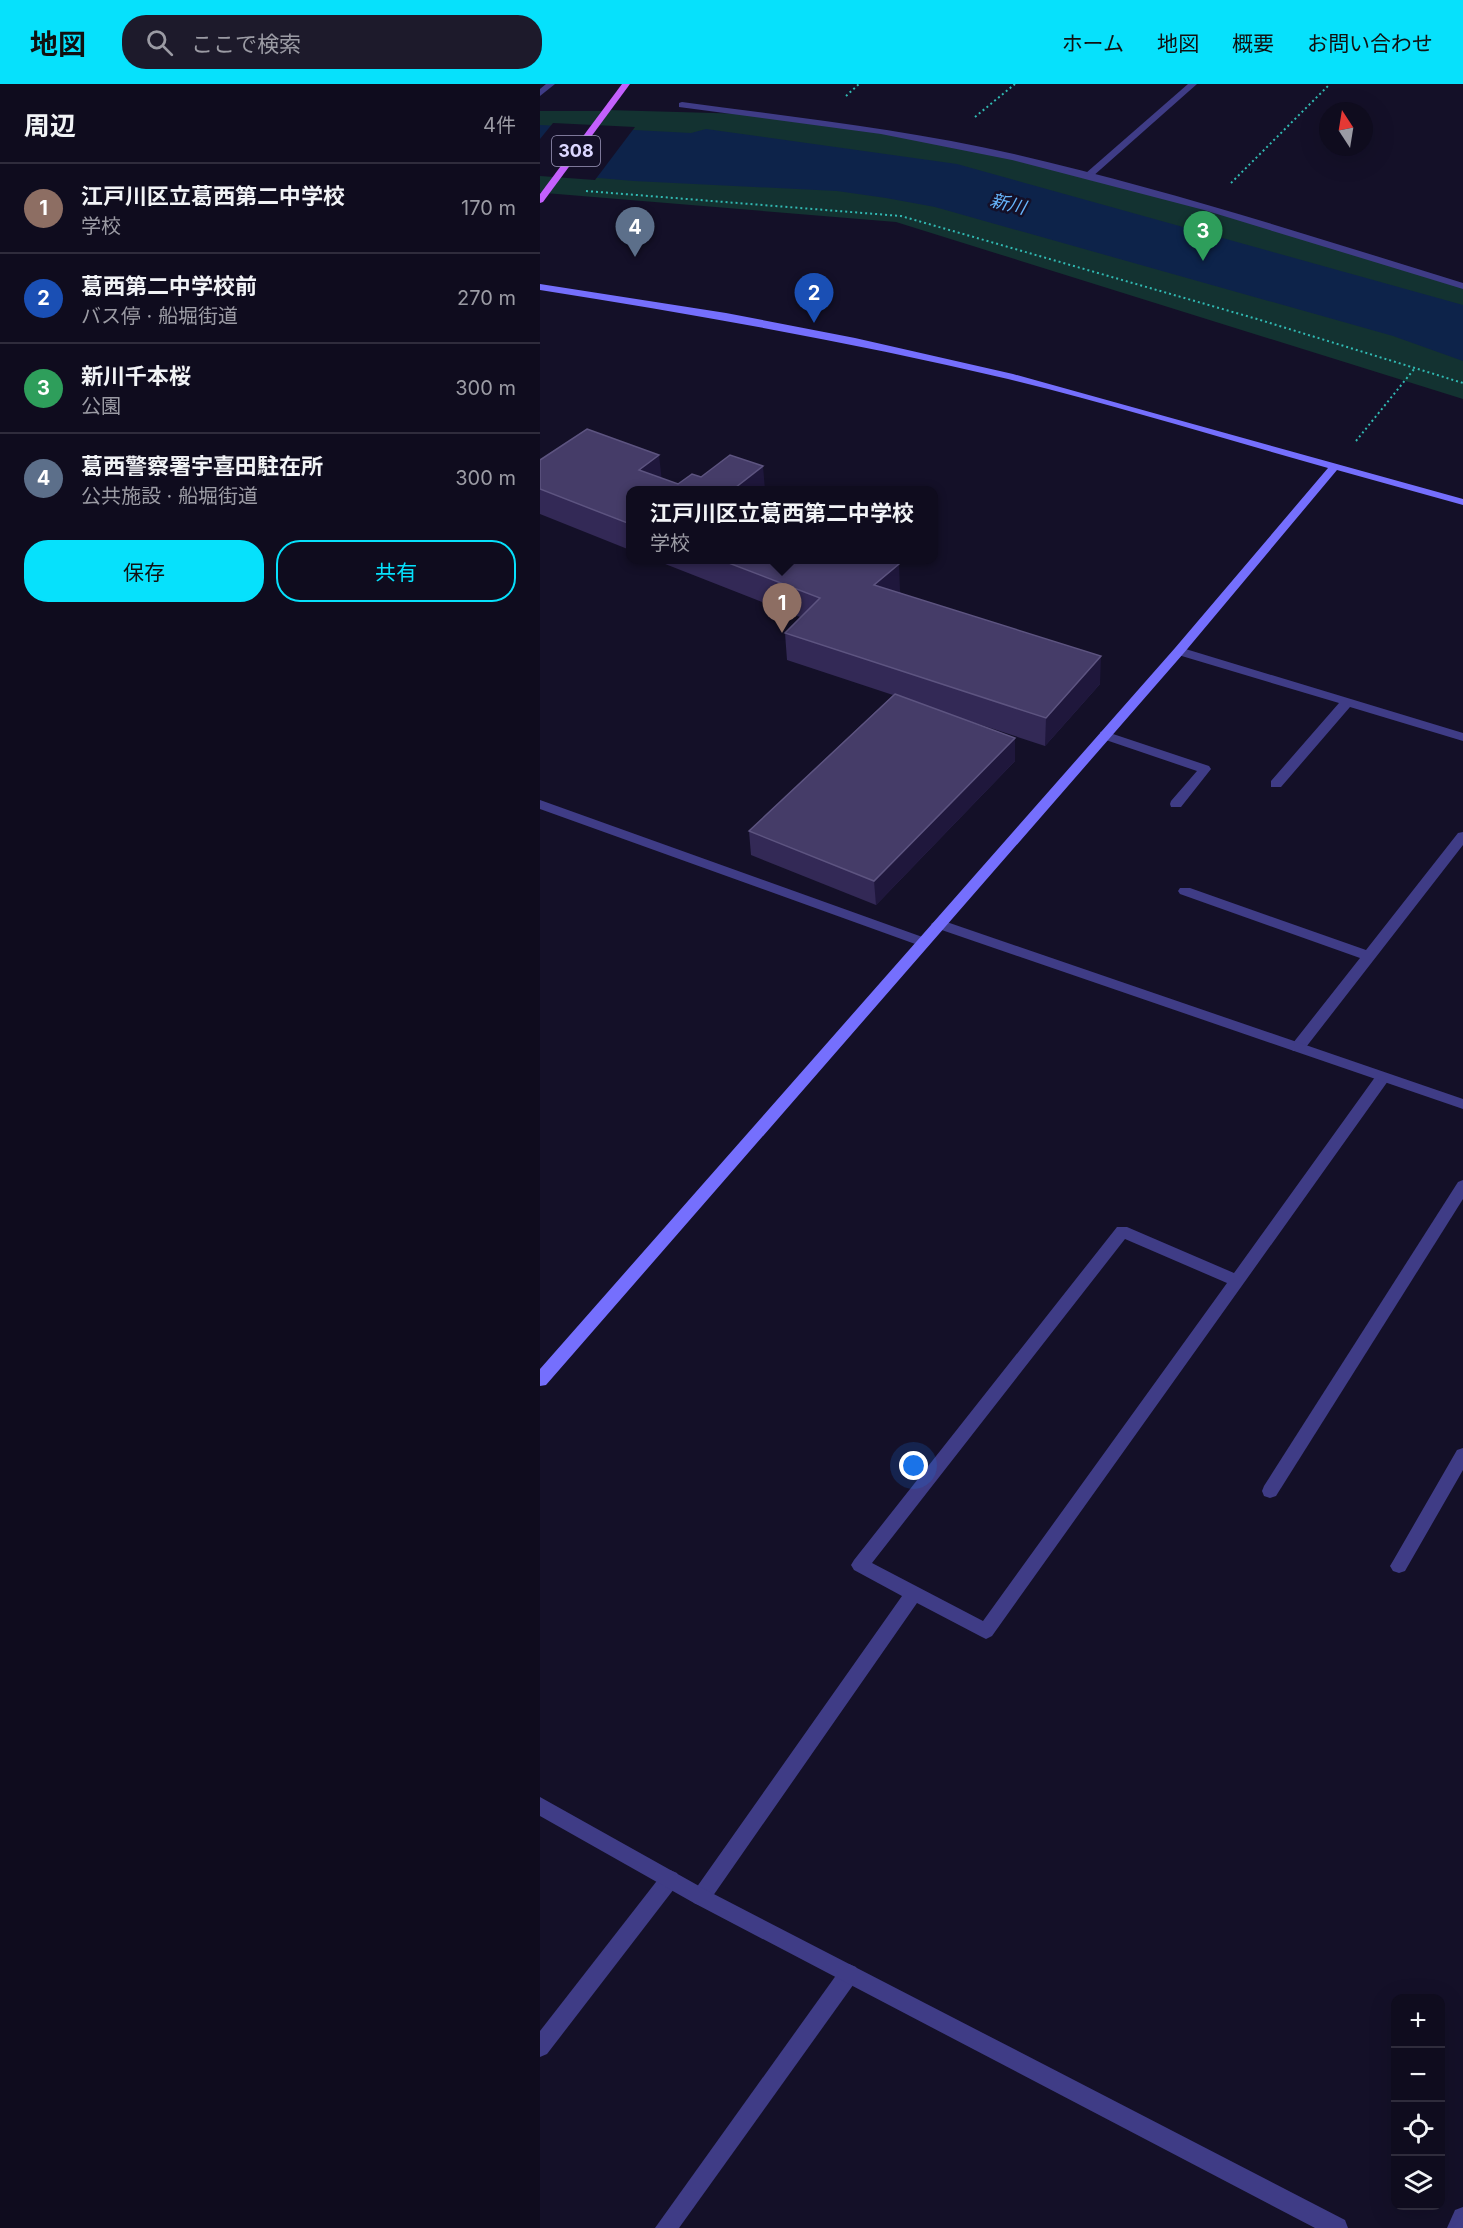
<!DOCTYPE html>
<html lang="ja">
<head>
<meta charset="utf-8">
<style>
	body { margin:0; font-family:Inter,"Noto Sans JP",sans-serif; background:#1d1a2b; color:#f1f3f6 }
	.controls { position:absolute; right:18px; bottom:18px; display:grid; overflow:hidden; border-radius:12px; box-shadow:0 6px 24px #0002 }
	.controls button { width:54px; height:54px; display:grid; place-items:center; padding:0; border:0; border-bottom:2px solid #2f2c3c; background:#0f0c1e; color:#f1f3f6; font:30px sans-serif }
	.compass { position:absolute; left:779px; top:18px; width:54px; height:54px; border-radius:50%; background:#0f0c1e; box-shadow:0 6px 24px #0002; rotate:348deg }
	.you { position:absolute; left:374px; top:1382px; width:21px; height:21px; margin:-15px; border:4px solid #fff; border-radius:50%; background:#1a73e8; box-shadow:0 0 0 9px #1a73e833 }
	.badge { display:grid; place-items:center; width:39px; height:39px; border-radius:50%; background:#06e1fc; color:#fff; font-size:20px; font-weight:700 }
	.pin { position:absolute; translate:-50% -50px; filter:drop-shadow(0 2px 3px #0008) }
	.pin::after { content:''; position:absolute; top:32px; width:21px; height:18px; background:inherit; clip-path:polygon(0 0,100% 0,50% 100%) }
	.popup { position:absolute; left:86px; top:402px; width:312px; height:78px; box-sizing:border-box; display:grid; place-content:center; border-radius:12px; background:#0f0c1e; filter:drop-shadow(0 2px 4px #0005); font-size:20px; white-space:nowrap; color:#9b9ba4 }
	.popup b { font-size:22px; color:#f1f3f6 }
	.popup::after { content:''; position:absolute; left:50%; top:100%; margin-left:-12px; border:12px solid transparent; border-top-color:#0f0c1e }
	.list { margin:0; padding:0; list-style:none }
	h2 { display:flex; justify-content:space-between; align-items:center; height:78px; margin:0; padding:0 24px; font-size:26px }
	h2 small { font-size:20px; font-weight:400; color:#9b9ba4 }
	.list li { display:grid; grid-template-columns:39px 1fr auto; gap:18px; align-items:center; box-sizing:border-box; height:90px; padding:0 24px; border-top:2px solid #2f2c3c }
	.list b { display:block; font-size:22px; white-space:nowrap }
	.list p { margin:0; font-size:20px; white-space:nowrap; color:#9b9ba4 }
	.list em { font-size:20px; font-style:normal; color:#9b9ba4 }
	.actions { display:flex; gap:12px; padding:18px 24px }
	.actions a { flex:1; padding:14px 0; border:2px solid #06e1fc; border-radius:24px; text-align:center; font-size:21px; color:#06e1fc }
	.actions .main { background:#06e1fc; color:#111 }
	.icon { flex:none; width:33px; height:33px; fill:none; stroke:currentColor; stroke-width:2; stroke-linecap:round; stroke-linejoin:round }
	.map { position:relative; flex:none; width:923px; height:2144px; overflow:hidden }
	header { display:flex; align-items:center; gap:36px; box-sizing:border-box; height:84px; padding:0 30px; background:#06e1fc; color:#111 }
	header strong { font-size:28px }
	nav { display:flex; gap:33px; margin-inline-start:auto; font-size:21px }
	.search { width:420px; height:54px; background:#1d1a2b; display:flex; align-items:center; gap:15px; box-sizing:border-box; padding:0 21px; border-radius:24px; color:#9b9ba4; font-size:22px }
	main { display:flex }
	aside { flex:1; background:#0f0c1e }
	.map>svg:first-child { display:block }
	.green { fill:#133231 }
	.water { fill:#0d234a }
	.pier { fill:#141028 }
	.lines { fill:none; stroke-linecap:round; stroke-linejoin:round }
	.path { stroke:#31b9b2; stroke-width:2; stroke-dasharray:2 3; stroke-linecap:butt }
	.lane { fill:#3f3c86; fill-rule:evenodd }
	.street { fill:#3f3c86; fill-rule:evenodd }
	.secondary { fill:#756ffd; fill-rule:evenodd }
	.primary { fill:#c460fd; fill-rule:evenodd }
	.wall { fill:#332956 }
	.shaded-wall { fill:#1f173c }
	.building { fill:#453c68; stroke:#5d5480; stroke-width:1.5 }
	.labels { text-anchor:middle; stroke-width:5; stroke-linejoin:round; paint-order:stroke }
	.shield { fill:#141028; stroke:#a09bbe; stroke-width:1.5 }
	.shield-label { font-size:18px; font-weight:bold; fill:#dcd7ff }
	.far-water-label { font-size:18px; font-style:italic; fill:#67b6fd; stroke:#141028 }
</style>
</head>
<body>
<header>
<strong>地図</strong>
<div class="search"><svg class="icon" aria-label="search" viewBox="0 0 24 24"><circle cx="10" cy="10" r="6"/><path d="M15 15l6 6"/></svg>ここで検索</div>
<nav><a>ホーム</a><a>地図</a><a>概要</a><a>お問い合わせ</a></nav>
</header>
<main>
<aside>
<h2>周辺<small>4件</small></h2>
<ul class="list">
<li><span class="badge" style="background:#8d6e63">1</span><div><b>江戸川区立葛西第二中学校</b><p>学校</p></div><em>170 m</em></li>
<li><span class="badge" style="background:#1a4fb4">2</span><div><b>葛西第二中学校前</b><p>バス停 · 船堀街道</p></div><em>270 m</em></li>
<li><span class="badge" style="background:#2e9e5b">3</span><div><b>新川千本桜</b><p>公園</p></div><em>300 m</em></li>
<li><span class="badge" style="background:#5c6f8a">4</span><div><b>葛西警察署宇喜田駐在所</b><p>公共施設 · 船堀街道</p></div><em>300 m</em></li>
</ul>
<div class="actions"><a class="main">保存</a><a>共有</a></div>
</aside>
<div class="map">
<svg width="923" height="2144" viewBox="0 0 923 2144">
	<rect width="100%" height="100%" fill="#141028"/>
	<g class="green">
		<path d="M 67,26 L 209,30 L 408,59 L 549,91 L 923,202 L 923,315 L 356,138 L 5,109 Z"/>
		<path d="M 0,27 L 65,27 L 4,109 L 0,108 Z"/>
	</g>
	<path class="water" d="M 0,41 L 151,49 L 166,45 L 417,80 L 923,221 L 923,277 L 853,252 L 395,123 L 346,114 L 297,107 L 94,97 L 0,89 Z"/>
	<path class="pier" d="M 13,39 L 95,43 L 55,96 L 0,92 L 0,55 Z"/>
	<g class="lines">
		<g class="path">
			<path d="M 306,12 L 319,0"/>
			<path d="M 435,33 L 475,0"/>
			<path d="M 691,99 L 790,0"/>
			<path d="M 46,107 L 361,132 L 717,235 L 923,299"/>
			<path d="M 816,357 L 875,284"/>
		</g>
		<g class="lane">
			<path d="M 648,0 L 657,0 L 552,93 L 546,93 L 546,89 Z"/>
			<path d="M 639,563 L 923,649 L 923,657 L 810,623 L 741,703 L 731,703 L 731,697 L 799,619 L 635,570 L 635,564 Z"/>
			<path d="M 564,647 L 669,682 L 671,685 L 641,723 L 631,723 L 630,720 L 631,717 L 657,687 L 560,654 L 560,648 Z"/>
			<path d="M 0,716 L 388,855 L 390,858 L 383,863 L 378,861 L 0,725 Z"/>
			<path d="M 923,748 L 923,761 L 763,967 L 753,967 L 751,963 L 753,959 L 820,874 L 640,810 L 638,807 L 640,804 L 650,804 L 826,866 L 918,749 Z"/>
			<path d="M 843,988 L 850,993 L 848,997 L 452,1552 L 446,1555 L 440,1552 L 377,1519 L 168,1819 L 161,1822 L 154,1819 L 151,1813 L 154,1807 L 362,1512 L 314,1486 L 311,1481 L 314,1476 L 577,1143 L 587,1143 L 694,1189 L 838,989 ZM 585,1155 L 687,1199 L 443,1537 L 332,1479 Z"/>
			<path d="M 923,1096 L 923,1115 L 736,1412 L 730,1414 L 724,1412 L 722,1407 L 724,1402 L 918,1098 Z"/>
			<path d="M 923,1364 L 923,1386 L 865,1487 L 859,1489 L 853,1487 L 850,1482 L 853,1477 L 917,1366 Z"/>
			<path d="M 130,1786 L 137,1789 L 140,1795 L 137,1801 L 7,1970 L 0,1973 L 0,1947 L 123,1789 Z"/>
			<path d="M 309,1880 L 316,1883 L 319,1890 L 316,1897 L 139,2144 L 115,2144 L 302,1883 Z"/>
			<path d="M 923,2123 L 923,2144 L 907,2144 L 915,2126 Z"/>
		</g>
		<g class="street">
			<path d="M 6,0 L 15,0 L 0,12 L 0,5 Z"/>
			<path d="M 142,18 C 253,33 364,45 474,70 C 626,105 774,153 923,199 L 923,205 L 664,126 L 472,76 L 341,50 L 139,23 L 139,19 Z"/>
			<path d="M 398,835 L 923,1015 L 923,1025 L 393,843 L 391,840 Z"/>
			<path d="M 0,1713 L 168,1807 L 805,2136 L 808,2144 L 775,2144 L 154,1819 L 0,1732 Z"/>
		</g>
		<path class="secondary" d="M 0,200 L 186,229 L 315,254 L 473,290 L 923,415 L 923,421 L 797,386 L 643,570 L 6,1301 L 0,1302 L 0,1285 L 635,564 L 788,384 C 681,354 575,321 468,295 C 313,258 157,231 0,206 Z"/>
		<path class="primary" d="M 82,0 L 90,0 L 3,118 L 0,119 L 0,110 Z"/>
	</g>
	<g class="wall">
		<path d="M 0,376 L 122,394 L 138,400 L 161,393 L 225,406 L 90,406 L 90,466 L 0,430 Z"/>
		<path d="M 115,476 L 348,476 L 360,507 L 359,508 L 560,600 L 505,662 L 423,635 L 475,654 L 475,677 L 336,821 L 211,771 L 209,747 L 353,611 L 247,576 L 245,549 L 260,533 Z"/>
	</g>
	<g class="shaded-wall">
		<path d="M 119,371 L 122,398 L 99,386 Z"/>
		<path d="M 223,382 L 225,406 L 195,406 L 195,404 Z"/>
		<path d="M 359,480 L 360,507 L 335,528 L 334,501 Z"/>
		<path d="M 561,572 L 560,600 L 505,662 L 506,634 Z"/>
		<path d="M 475,654 L 475,677 L 336,821 L 334,797 Z"/>
	</g>
	<g class="building">
		<path d="M 47,345 L 119,371 L 99,386 L 138,400 L 152,390 L 161,393 L 190,371 L 223,382 L 195,404 L 202,406 L 90,406 L 90,440 L 0,405 L 0,376 Z"/>
		<path d="M 181,476 L 348,476 L 359,480 L 334,501 L 561,572 L 506,634 L 245,549 L 280,514 Z"/>
		<path d="M 355,610 L 475,654 L 334,797 L 209,747 Z"/>
	</g>
	<g class="labels">
		<rect class="shield" x="12" y="52" width="48" height="30" rx="4.5"/>
		<g class="shield-label">
			<text x="36" y="73">308</text>
		</g>
		<g class="far-water-label">
			<text transform="translate(468 120) rotate(14)" y="6">新川</text>
		</g>
	</g>
</svg>
<div class="controls">
<button>+</button>
<button>−</button>
<button><svg class="icon" aria-label="locate" viewBox="0 0 24 24"><circle cx="12" cy="12" r="6"/><path d="M12 2v4M12 18v4M2 12h4M18 12h4"/></svg></button>
<button><svg class="icon" aria-label="layers" viewBox="0 0 24 24"><path d="M12 4l9 5-9 5-9-5zM3 14l9 5 9-5"/></svg></button>
</div>
<svg class="compass" viewBox="-18 -18 36 36"><path d="M0-13l5 13h-10z" fill="#e53935"/><path d="M0 13l5-13h-10z" fill="#9b9ba4"/></svg>
<div class="you"></div>
<div class="pin badge" style="left:242px;top:549px;background:#8d6e63">1</div>
<div class="popup"><b>江戸川区立葛西第二中学校</b>学校</div>
<div class="pin badge" style="left:274px;top:239px;background:#1a4fb4">2</div>
<div class="pin badge" style="left:663px;top:177px;background:#2e9e5b">3</div>
<div class="pin badge" style="left:95px;top:173px;background:#5c6f8a">4</div>
</div>
</main>
</body>
</html>
